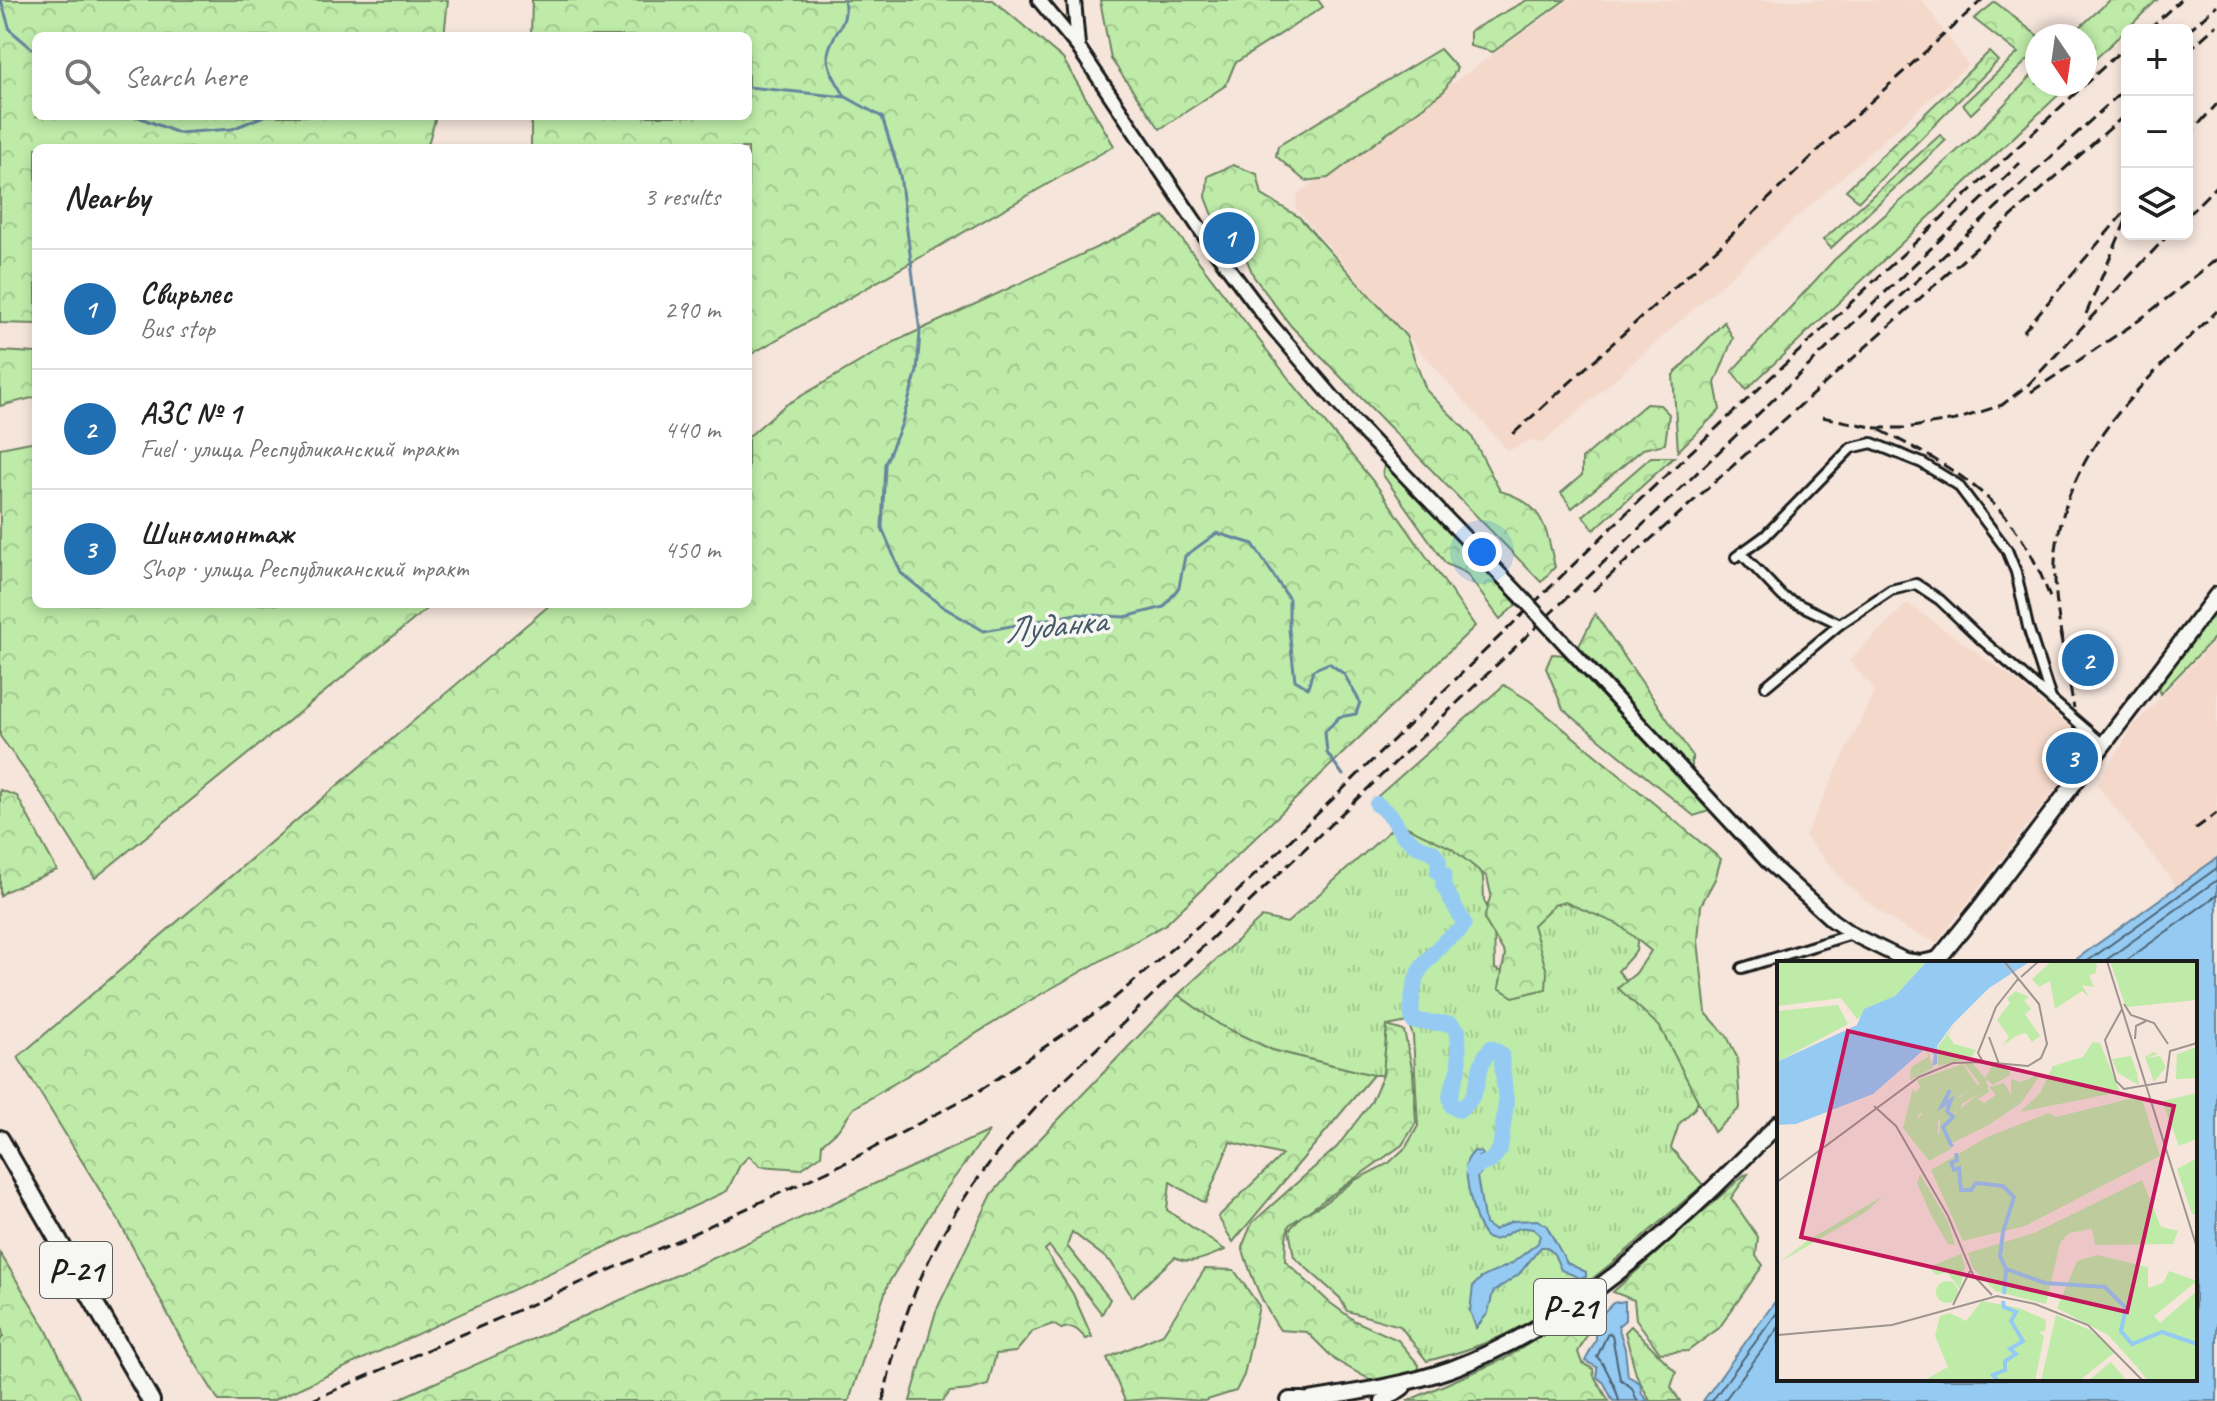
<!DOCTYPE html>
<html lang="en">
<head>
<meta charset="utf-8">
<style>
	body { margin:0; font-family:Caveat,sans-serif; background:#f6f6f6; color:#222 }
	.controls { position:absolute; right:24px; top:24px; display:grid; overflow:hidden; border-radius:12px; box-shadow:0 4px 12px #0003 }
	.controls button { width:72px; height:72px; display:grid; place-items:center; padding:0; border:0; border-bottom:2px solid #e0e0e0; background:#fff; color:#222; font:40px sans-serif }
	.compass { position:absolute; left:2025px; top:24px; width:72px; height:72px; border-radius:50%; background:#fff; box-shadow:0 4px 12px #0003; rotate:167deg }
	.you { position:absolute; left:1482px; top:552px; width:28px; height:28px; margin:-20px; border:6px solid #fff; border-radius:50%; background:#1a73e8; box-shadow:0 0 0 12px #1a73e833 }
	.badge { display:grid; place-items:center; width:52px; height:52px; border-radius:50%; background:#1f6fb2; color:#fff; font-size:26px; font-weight:700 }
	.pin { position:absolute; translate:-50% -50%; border:4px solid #fff; box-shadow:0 2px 8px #0006 }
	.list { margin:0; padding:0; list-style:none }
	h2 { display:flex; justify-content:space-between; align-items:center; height:104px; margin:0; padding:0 32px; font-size:34px }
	h2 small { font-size:26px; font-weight:400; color:#767676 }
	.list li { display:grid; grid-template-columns:52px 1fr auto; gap:24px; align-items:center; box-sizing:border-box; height:120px; padding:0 32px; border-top:2px solid #e0e0e0 }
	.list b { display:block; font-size:30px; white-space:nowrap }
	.list p { margin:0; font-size:26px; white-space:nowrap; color:#767676 }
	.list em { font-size:26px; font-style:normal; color:#767676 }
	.icon { flex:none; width:44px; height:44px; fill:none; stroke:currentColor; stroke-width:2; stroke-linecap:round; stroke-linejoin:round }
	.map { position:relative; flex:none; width:2217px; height:1401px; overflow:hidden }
	.search { position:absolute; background:#fff; box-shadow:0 4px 12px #0003; left:32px; top:32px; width:720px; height:88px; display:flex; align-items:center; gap:20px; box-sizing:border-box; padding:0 28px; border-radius:12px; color:#767676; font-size:30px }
	.panel { position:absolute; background:#fff; box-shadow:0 4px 12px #0003; left:32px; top:144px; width:720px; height:464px; border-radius:12px }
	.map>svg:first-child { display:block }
	.built { fill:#f4d9cb }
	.grass { fill:url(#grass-tufts); stroke:#6d8462; stroke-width:2 }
	.forest { fill:url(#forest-crowns); stroke:#6d8462; stroke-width:2 }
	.water { fill:#95cbf3; stroke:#65859d; stroke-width:2 }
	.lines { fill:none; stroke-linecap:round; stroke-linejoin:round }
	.shore { stroke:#4c6272; stroke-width:2 }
	.stream { stroke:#65859d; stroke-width:3 }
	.river { stroke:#95cbf3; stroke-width:16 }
	.street-casing { stroke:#1c1c1c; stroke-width:14 }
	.secondary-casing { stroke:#1c1c1c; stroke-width:18 }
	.primary-casing { stroke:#1c1c1c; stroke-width:20 }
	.highway-casing { stroke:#1c1c1c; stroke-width:22 }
	.street { stroke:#f6f6f2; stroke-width:8 }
	.secondary { stroke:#f6f6f2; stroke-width:12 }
	.primary { stroke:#f6f6f2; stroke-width:14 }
	.highway { stroke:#f6f6f2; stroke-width:16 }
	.rail { stroke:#1c1c1c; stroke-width:3; stroke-dasharray:12 6; stroke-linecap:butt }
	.secondary-bridge-casing { stroke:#1c1c1c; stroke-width:18; stroke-linecap:butt }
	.secondary-bridge { stroke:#f6f6f2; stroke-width:12 }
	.labels { text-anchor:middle; stroke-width:7; stroke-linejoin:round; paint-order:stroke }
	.shield { fill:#f6f6f2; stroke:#5d5d5c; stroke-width:2 }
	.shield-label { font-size:32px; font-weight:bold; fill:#1c1c1c }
	.water-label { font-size:36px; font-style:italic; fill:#465967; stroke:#f6f6f2 }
	.inset-river { fill:none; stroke:#95cbf3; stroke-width:4 }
	.inset-road { fill:none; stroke:#9e958f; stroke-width:2 }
	.view { fill:#c2185b; fill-opacity:0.15; stroke:#c2185b; stroke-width:4 }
	.inset-edge { fill:none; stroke:#1c1c1c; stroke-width:4 }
</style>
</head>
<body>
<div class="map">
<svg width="2217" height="1401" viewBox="0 0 2217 1401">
	<defs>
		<pattern id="grass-tufts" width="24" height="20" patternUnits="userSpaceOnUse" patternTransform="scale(2)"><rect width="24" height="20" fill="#beeba8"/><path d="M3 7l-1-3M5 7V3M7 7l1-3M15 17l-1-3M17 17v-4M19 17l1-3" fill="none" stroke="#a3c990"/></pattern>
		<pattern id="forest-crowns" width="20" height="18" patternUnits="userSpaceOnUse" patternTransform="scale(2)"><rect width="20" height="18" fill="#beeba8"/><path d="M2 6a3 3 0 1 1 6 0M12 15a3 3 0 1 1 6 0" fill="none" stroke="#a3c990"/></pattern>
	</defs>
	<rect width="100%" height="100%" fill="#f5e5db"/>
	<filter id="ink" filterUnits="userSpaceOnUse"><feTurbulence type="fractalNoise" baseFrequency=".0125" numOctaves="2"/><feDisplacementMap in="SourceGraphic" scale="16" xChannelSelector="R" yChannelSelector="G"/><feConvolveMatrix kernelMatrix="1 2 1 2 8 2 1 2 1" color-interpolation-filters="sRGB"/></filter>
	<g filter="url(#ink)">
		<g class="built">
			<path d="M 1569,0 L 1922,0 L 1968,65 L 1543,443 L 1531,440 L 1508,451 L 1296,209 L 1297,194 Z"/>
			<path d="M 1907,603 L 2010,676 L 2090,744 L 1937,942 L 1907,930 L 1876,909 L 1843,881 L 1805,836 L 1875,690 L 1849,661 Z"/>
			<path d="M 2217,638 L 2217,858 L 2177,887 L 2097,785 L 2134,725 Z"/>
		</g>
		<path class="grass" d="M 1416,807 L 1475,854 L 1483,877 L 1484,900 L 1494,923 L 1495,969 L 1520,979 L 1525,912 L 1535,887 L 1639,927 L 1636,951 L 1618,971 L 1645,1003 L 1703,1087 L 1695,1108 L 1679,1124 L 1671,1148 L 1703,1185 C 1642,1236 1581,1297 1508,1333 C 1482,1346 1455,1354 1427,1361 L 1400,1326 L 1347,1311 L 1340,1298 L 1294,1257 L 1289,1230 L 1302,1215 L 1323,1204 L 1355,1180 L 1389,1163 L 1406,1147 L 1418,1126 L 1413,1036 L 1408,1022 L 1387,1026 L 1383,1075 L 1373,1075 L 1272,1050 L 1220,1025 L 1178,995 L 1262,917 L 1287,923 Z"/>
		<g class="forest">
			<path d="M 0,0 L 448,0 L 444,36 L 36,36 L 36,116 L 436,116 L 427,148 L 36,148 L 36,324 L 0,323 Z"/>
			<path d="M 532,0 L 993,0 L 1063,59 L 1114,146 L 748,356 L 748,148 L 531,148 L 531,116 L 748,116 L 748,36 L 531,36 Z"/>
			<path d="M 1100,0 L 1318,0 L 1323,7 L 1235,63 L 1226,85 L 1160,129 L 1111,59 Z"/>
			<path d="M 1527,0 L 1565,0 L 1493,52 L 1470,46 L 1470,31 Z"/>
			<path d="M 2110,0 L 2157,0 L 2085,69 L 2085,36 L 2070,36 Z"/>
			<path d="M 1995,2 L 2038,36 L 2037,51 L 1971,114 L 1963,104 L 2018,53 L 1974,19 Z"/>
			<path d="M 1440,49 L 1457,68 L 1444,91 L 1328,178 L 1305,181 L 1276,156 L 1278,146 Z"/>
			<path d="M 1989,52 L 1998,61 L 1859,201 L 1846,190 Z"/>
			<path d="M 2037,70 L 2037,84 L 2070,84 L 1746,390 L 1732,371 L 1834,260 L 1975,135 Z"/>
			<path d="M 1940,135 L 1946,140 L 1831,248 L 1823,240 Z"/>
			<path d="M 1233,165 L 1257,174 L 1262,195 L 1299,217 L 1406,336 L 1426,390 L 1471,435 L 1500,491 C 1544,503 1546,528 1555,567 L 1541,582 L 1291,326 L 1254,277 L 1238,239 L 1217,226 L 1206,197 L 1208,176 Z"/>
			<path d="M 1164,216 L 1289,379 L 1377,486 L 1475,626 L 1166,924 L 1036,997 L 854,1108 L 838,1130 L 822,1144 L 821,1155 L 801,1169 L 760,1166 L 749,1156 L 740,1165 L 727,1191 L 272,1401 L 219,1401 L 182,1341 L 120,1223 L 18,1057 L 551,604 L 748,604 L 748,437 L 784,406 L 894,342 Z"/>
			<path d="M 1724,322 L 1733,338 L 1715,383 L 1720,410 L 1678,451 L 1673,375 Z"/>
			<path d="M 0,351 L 36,353 L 36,397 L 0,406 Z"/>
			<path d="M 1646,404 L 1660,405 L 1669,414 L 1665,444 L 1643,449 L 1572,508 L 1561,493 L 1582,475 L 1582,459 Z"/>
			<path d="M 36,441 L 36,604 L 433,604 L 95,878 L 46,800 L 0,736 L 0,448 Z"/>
			<path d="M 1651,457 L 1674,457 L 1594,530 L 1583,516 Z"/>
			<path d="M 1384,464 L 1517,604 L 1500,619 L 1466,573 L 1446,564 L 1383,475 Z"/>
			<path d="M 2217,605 L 2217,635 L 2160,694 L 2158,689 Z"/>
			<path d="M 1595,614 L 1692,755 L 1692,769 L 1579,646 Z"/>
			<path d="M 1552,654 L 1564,655 L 1709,811 L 1694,816 L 1563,709 L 1546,668 Z"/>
			<path d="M 1504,685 L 1530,701 L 1721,859 L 1715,879 L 1701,905 L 1698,941 L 1706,1013 L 1727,1036 L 1737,1057 L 1740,1108 L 1714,1132 L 1660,1027 L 1618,988 L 1636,973 L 1651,951 L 1618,924 L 1565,902 L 1554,905 L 1533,925 L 1547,972 L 1546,989 L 1513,997 L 1499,988 L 1505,954 L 1484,919 L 1491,894 L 1487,877 L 1451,848 L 1405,826 L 1378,796 Z"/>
			<path d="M 0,790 L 17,796 L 57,870 L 6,891 L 0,896 Z"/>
			<path d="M 1178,995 L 1220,1025 L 1272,1050 L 1373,1075 L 1233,1242 L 1218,1217 L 1282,1155 L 1230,1142 L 1205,1203 L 1170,1182 L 1167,1210 L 1225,1250 C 1207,1257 1192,1266 1175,1257 L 1132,1297 L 1111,1262 L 1072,1232 L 1067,1246 L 1110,1299 L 1102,1314 L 1049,1246 L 1045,1250 L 1073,1294 L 1092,1337 L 1086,1339 C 1078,1330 1073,1324 1061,1329 L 1053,1324 L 1033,1331 L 1016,1352 L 996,1354 L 988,1385 L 970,1390 L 950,1392 L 943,1401 L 910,1401 L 936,1311 L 992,1194 L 1035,1144 Z"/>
			<path d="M 1387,1026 L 1404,1031 L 1413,1072 L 1416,1123 L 1402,1145 L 1289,1225 L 1286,1238 L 1285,1261 L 1329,1302 L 1355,1321 L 1398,1340 L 1419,1365 L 1418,1373 L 1376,1383 L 1335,1360 L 1307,1332 L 1280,1330 C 1262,1305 1251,1276 1242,1247 L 1252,1223 L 1337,1147 L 1371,1102 L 1383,1075 Z"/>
			<path d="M 989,1131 L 943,1193 L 888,1284 L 849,1401 L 394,1401 L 690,1269 Z"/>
			<path d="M 1748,1174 L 1731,1198 L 1758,1237 L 1756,1256 L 1763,1265 L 1719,1328 L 1688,1351 L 1660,1353 L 1636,1319 L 1634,1300 L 1613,1292 L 1744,1175 Z"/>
			<path d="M 0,1253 L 45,1327 L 82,1401 L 0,1401 L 0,1341 L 3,1336 L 0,1319 Z"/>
			<path d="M 1205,1269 L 1234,1270 L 1259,1306 L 1244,1375 L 1236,1391 L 1204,1401 L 1161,1398 L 1125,1401 L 1107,1358 L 1163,1334 Z"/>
			<path d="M 1589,1307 L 1593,1324 L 1578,1352 L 1582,1363 L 1593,1369 L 1594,1376 L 1609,1401 L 1407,1401 L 1504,1359 Z"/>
			<path d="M 1631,1326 L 1676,1372 L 1671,1387 L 1680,1401 L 1650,1401 L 1636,1374 L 1625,1332 Z"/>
		</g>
		<g class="water">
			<path d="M 2217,858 L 2217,1401 L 1703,1401 L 1779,1296 L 1779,1379 L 2195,1379 L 2195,963 L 2071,963 Z"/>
			<path d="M 1474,1151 L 1481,1152 L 1483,1155 L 1478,1157 L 1479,1162 L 1491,1161 L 1477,1177 L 1485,1224 L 1494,1230 L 1512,1221 L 1537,1220 L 1546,1225 L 1567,1263 L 1586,1272 L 1586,1277 L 1580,1278 L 1561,1270 L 1554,1254 L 1547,1247 L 1541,1247 L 1519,1274 L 1493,1292 L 1488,1313 L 1476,1328 L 1470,1311 L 1473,1286 L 1481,1278 L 1511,1264 L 1538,1243 L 1540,1235 L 1533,1229 C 1528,1228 1524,1227 1520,1228 C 1510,1230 1500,1242 1490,1239 C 1476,1235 1463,1175 1467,1161 C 1468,1158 1472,1154 1474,1151 Z"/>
			<path d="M 1625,1301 L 1625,1320 L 1618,1326 L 1625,1349 L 1628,1376 L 1640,1383 L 1642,1394 L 1648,1401 L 1613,1401 L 1604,1383 L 1597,1377 L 1597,1367 L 1585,1361 L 1596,1340 L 1596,1320 L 1613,1303 Z"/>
		</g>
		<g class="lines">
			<g class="shore">
				<path d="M 2085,963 L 2217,868"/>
				<path d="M 2102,963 L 2217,880"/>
				<path d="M 2123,963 L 2217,895"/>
				<path d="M 1619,1401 C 1617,1390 1605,1364 1597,1357 L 1608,1333 L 1612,1335 L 1620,1379 L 1632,1388 L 1637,1401"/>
				<path d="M 1712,1401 L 1779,1310"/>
				<path d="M 1724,1401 L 1779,1327"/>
			</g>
			<g class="stream">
				<path d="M 1,0 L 10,30 L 36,52"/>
				<path d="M 844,0 C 850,26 831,32 828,54 C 827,69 838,84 845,96"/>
				<path d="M 748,87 L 846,97 L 882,117 L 900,175 L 920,332 L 917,371 L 901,426 L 885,464 L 882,528 L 901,573 L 943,607 L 984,631 L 1076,614 L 1125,617 L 1164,607 L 1179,587 L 1185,556 L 1217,533 L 1253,544 L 1289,599 L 1289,630 L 1295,680 L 1308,688 L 1313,670 L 1329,663 L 1344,674 L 1360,702 L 1356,714 L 1339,717 L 1325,732 L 1327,753 L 1343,775"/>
				<path d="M 136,116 L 178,133 L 232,129 L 264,116"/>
			</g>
			<path class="river" d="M 1377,804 L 1392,817 L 1402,834 L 1417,846 L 1433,852 L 1439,861 L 1438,872 L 1444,874 L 1443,885 L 1464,923 C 1460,934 1454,933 1446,940 C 1442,944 1422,966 1420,970 C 1414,980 1409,1009 1413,1021 L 1451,1024 L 1458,1031 L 1459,1067 L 1450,1096 L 1452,1106 L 1459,1110 C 1484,1095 1473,1067 1491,1048 L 1501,1054 L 1506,1103 L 1500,1149 L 1491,1161 L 1474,1167 L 1473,1170"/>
			<defs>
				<g id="street">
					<path d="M 1741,553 L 1783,597 L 1840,624"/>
					<path d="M 1736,557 L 1765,536 L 1851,448 L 1872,443 L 1922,463 L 1958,485 L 2007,550 L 2016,572 L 2028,627 L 2051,699"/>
					<path d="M 1766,686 L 1840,624 L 1891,590 L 1916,584 L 1940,600 L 1982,640 L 2103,744"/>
					<path d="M 1742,968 L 1852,934"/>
				</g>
				<g id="secondary">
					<path d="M 1039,0 L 1078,47 L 1208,241 L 1272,326 L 1355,423 L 1518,593"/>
					<path d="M 1074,0 L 1078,45"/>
					<path d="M 1566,645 L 1767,861 L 1832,920 L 1852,934 L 1905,960 L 1921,962 L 1939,958"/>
				</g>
				<g id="primary">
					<path d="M 1935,963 L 1978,910 L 2217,595"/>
					<path d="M 1302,1401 C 1352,1393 1403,1386 1451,1369 C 1582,1321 1683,1220 1779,1123"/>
					<path d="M 1383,1401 L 1403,1387"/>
				</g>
				<g id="highway">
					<path d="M 0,1139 L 151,1401"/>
					<path d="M 1290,1401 L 1302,1401"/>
				</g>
			</defs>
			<use href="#street" class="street-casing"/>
			<use href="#secondary" class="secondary-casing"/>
			<use href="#primary" class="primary-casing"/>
			<use href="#highway" class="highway-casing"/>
			<use href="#street" class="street"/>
			<use href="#secondary" class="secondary"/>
			<use href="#primary" class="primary"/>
			<use href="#highway" class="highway"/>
			<g class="rail">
				<path d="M 2148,30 L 2180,0"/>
				<path d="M 2187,32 L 2217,5"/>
				<path d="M 2187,52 L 2217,25"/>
				<path d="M 2187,137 L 2217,104"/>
				<path d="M 2187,216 L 2217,185"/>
				<path d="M 2086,314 L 2127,218"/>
				<path d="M 1873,321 L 2127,87"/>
				<path d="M 2023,332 L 2127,209"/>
				<path d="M 2031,392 L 2138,321 L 2217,259"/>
				<path d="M 1822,417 L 1877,428 L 1906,428 L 1956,420 L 2002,405 L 2029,384 L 2169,234"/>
				<path d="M 1880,430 C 1965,473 2017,505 2050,598"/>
				<path d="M 1513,434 L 1722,244 L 1831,138 L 1982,0"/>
				<path d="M 1593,591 L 2127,113"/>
				<path d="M 2060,633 L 2074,708"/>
				<path d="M 2062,641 C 2058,615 2054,588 2055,562 C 2062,452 2144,382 2217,311"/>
				<path d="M 2195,829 L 2217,813"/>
				<path d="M 310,1401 L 683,1238 L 849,1161 L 979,1091 L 1104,1007 L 1232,897 L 1647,493 L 2127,45"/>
				<path d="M 883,1401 C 908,1277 956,1194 1042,1101 L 2020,163"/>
			</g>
			<defs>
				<path id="secondary-bridge" d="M 1518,593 L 1566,645"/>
			</defs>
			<use href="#secondary-bridge" class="secondary-bridge-casing"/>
			<use href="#secondary-bridge" class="secondary-bridge"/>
		</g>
	</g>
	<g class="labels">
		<g class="shield">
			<rect x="40" y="1242" width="72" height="56" rx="6"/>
			<rect x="1534" y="1279" width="72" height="56" rx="6"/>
		</g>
		<g class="shield-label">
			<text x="76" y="1281">Р-21</text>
			<text x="1570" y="1318">Р-21</text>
		</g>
		<g class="water-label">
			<text transform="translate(1055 624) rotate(-6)" y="13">Луданка</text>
		</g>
	</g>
	<g transform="translate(1777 961)">
		<rect width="420" height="420" fill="#f5e5db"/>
		<path d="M 333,0 L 420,0 L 420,39 L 349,46 ZM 186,103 L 202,127 L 182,135 L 177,153 L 184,147 L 210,165 L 169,185 L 162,176 L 163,158 L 154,169 L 140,159 L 145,153 L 136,134 L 143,126 L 140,119 Z" fill="#beeba8"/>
		<path d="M 0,0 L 150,0 L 118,35 L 80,58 L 64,37 L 0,45 ZM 61,44 L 71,63 L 0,101 L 0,50 ZM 177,64 L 171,74 L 177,83 L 199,89 L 194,97 L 161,105 L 160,87 ZM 316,81 L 323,82 L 343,131 L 243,151 L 263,132 L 276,105 L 306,96 ZM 420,86 L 420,117 L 399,118 L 400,93 ZM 150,87 L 156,107 L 133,119 L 134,106 L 151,96 ZM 377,91 L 381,93 L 369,97 L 383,95 L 389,106 L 377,121 L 368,96 ZM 354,95 L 360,112 L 362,124 L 341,112 L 335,98 ZM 194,101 L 208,117 L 215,105 L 232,107 L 233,114 L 216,124 L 209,118 L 212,131 L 201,138 L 207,142 L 219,134 L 212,126 L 227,122 L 234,133 L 234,118 L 243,121 L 264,113 L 244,142 L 210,165 L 184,147 L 203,132 L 185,143 L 181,153 L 178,152 L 180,138 L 203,123 L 187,102 ZM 136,127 L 145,151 L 140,156 L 152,166 L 156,153 L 161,153 L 161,172 L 174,188 L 152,200 L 126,167 ZM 420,132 L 420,178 L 402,185 L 385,140 ZM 364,135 L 383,195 L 248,265 L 186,280 L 154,209 L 210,176 L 272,152 L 279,156 ZM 420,197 L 420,253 L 415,253 L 400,208 ZM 143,213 L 171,260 L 178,284 L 171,283 L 154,254 L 140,222 ZM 365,219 L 384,266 L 401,270 L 396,283 L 318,284 L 315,268 L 292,272 L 283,282 L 269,343 L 218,330 L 195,306 L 191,292 L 257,272 ZM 106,235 L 89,251 L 3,301 L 30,280 ZM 184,293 L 188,305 L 183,328 L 170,311 L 159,314 L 152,306 ZM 320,294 L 371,306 L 371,327 L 386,322 L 392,310 L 420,320 L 377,355 L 383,362 L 420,330 L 420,410 L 393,380 L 360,406 L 331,374 L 280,347 L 300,300 ZM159 331a11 11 0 1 1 22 0a11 11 0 1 1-22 0ZM 205,340 L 242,347 L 269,359 L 268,370 L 262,371 L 267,375 L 258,420 L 146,420 L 171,406 L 158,375 L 163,355 L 173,352 L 189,360 ZM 279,354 L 313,369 L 338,391 L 302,420 L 264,420 ZM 334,401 L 350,420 L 311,420 Z" fill="#beeba8"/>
		<path d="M 393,379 L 420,410 L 420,420 L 371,420 L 360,406 Z" fill="#beeba8"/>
		<path d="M 275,0 L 320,0 L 319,12 L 312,14 L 317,26 L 305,24 L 312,36 L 305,30 L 278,48 L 273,20 L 262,26 L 255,18 ZM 239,30 L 252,36 L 247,39 L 254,48 L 248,53 L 263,75 L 255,81 L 249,72 L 241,74 L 226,84 L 232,76 L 220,59 L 233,42 L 230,37 Z" fill="#beeba8"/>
		<path d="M 150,0 L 254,0 L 212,27 L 175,64 L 160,85 L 160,103 L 155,105 L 157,94 L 150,86 L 96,133 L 19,163 L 0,164 L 0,101 L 80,64 L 87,48 L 118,35 Z" fill="#95cbf3"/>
		<path class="inset-river" d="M 173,129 L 165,145 L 174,139 L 170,150 L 176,156 L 166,166 L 175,186M 179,192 L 180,199 L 174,202 L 177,209 L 182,207 L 184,229 L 194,229 L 199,222 L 226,225 L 237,236 L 226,271 L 223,295 L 229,308 L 268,322 L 328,326 L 349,347 L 344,370 L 355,383 L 385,371 L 420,383M 227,333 L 229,309M 221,420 L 216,414 L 228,409 L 228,400 L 239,393 L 233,388 L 246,380 L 234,360 L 239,351 L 227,346 L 226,340"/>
		<path class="inset-road" d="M 227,0 L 262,43 L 270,83 L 264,97 L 251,105 L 206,101 L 201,92 L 219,46 L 241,18M 330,0 L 420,287M 244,16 L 262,0M 347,43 L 354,54 L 377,62 L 391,83M 345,48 L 328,79 L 339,120 L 347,128 L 389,121 L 393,90 L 420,82M 212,76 L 222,103M 358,78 L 359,65 L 369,60M 97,145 L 119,165 L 171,255 L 196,314 L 215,334M 0,221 L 142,116 L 176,102 L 206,101M 176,344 L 193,310M 0,374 L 115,364 L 220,335 L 258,343 L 311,364 L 366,420"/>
		<path class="view" d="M 71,70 L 397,145 L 350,351 L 24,276 Z"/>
		<rect width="420" height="420" class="inset-edge"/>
	</g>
</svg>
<div class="controls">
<button>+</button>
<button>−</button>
<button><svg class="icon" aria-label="layers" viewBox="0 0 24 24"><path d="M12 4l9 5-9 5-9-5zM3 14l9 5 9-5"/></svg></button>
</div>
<svg class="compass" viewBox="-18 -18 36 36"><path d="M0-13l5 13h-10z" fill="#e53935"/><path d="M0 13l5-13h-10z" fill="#767676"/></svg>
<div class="you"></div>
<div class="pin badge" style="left:1229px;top:238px">1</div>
<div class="pin badge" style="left:2088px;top:660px">2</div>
<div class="pin badge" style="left:2072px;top:758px">3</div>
<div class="search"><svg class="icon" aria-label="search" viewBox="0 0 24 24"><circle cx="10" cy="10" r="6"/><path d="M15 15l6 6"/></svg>Search here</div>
<section class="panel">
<h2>Nearby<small>3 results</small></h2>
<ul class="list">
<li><span class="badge">1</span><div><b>Свирьлес</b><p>Bus stop</p></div><em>290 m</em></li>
<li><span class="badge">2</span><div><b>АЗС № 1</b><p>Fuel · улица Республиканский тракт</p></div><em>440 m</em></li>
<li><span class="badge">3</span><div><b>Шиномонтаж</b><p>Shop · улица Республиканский тракт</p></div><em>450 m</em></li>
</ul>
</section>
</div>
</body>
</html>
